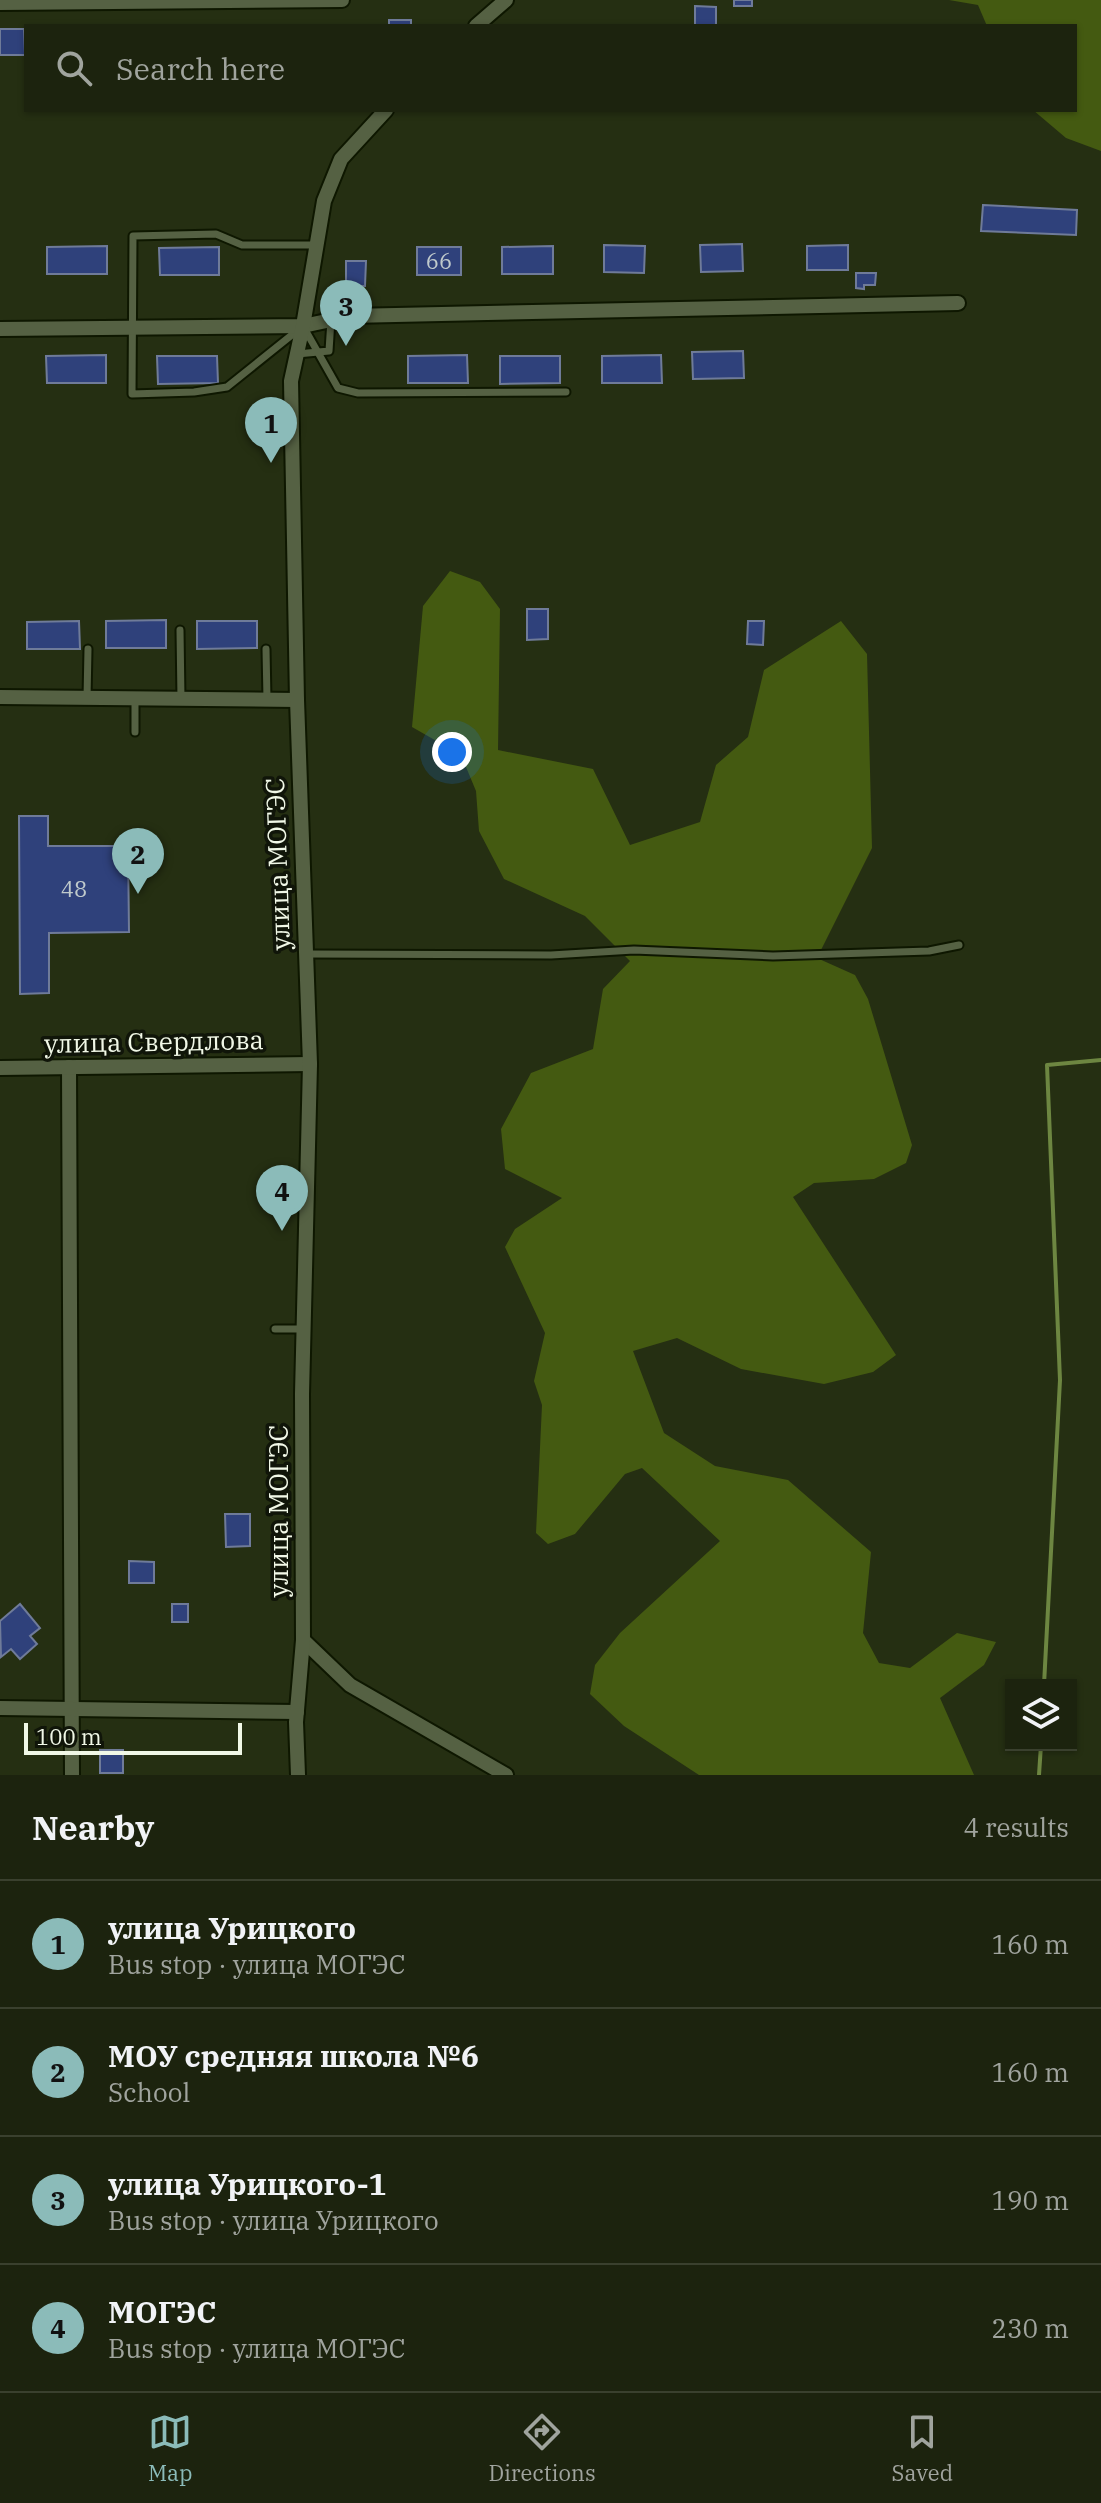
<!DOCTYPE html>
<html lang="en">
<head>
<meta charset="utf-8">
<style>
	body { margin:0; font-family:"IBM Plex Serif",serif; background:#292f1c; color:#f1f3f6 }
	.controls { position:absolute; right:24px; bottom:24px; display:grid; overflow:hidden; border-radius:0px; box-shadow:0 2px 6px #0004 }
	.controls button { width:72px; height:72px; display:grid; place-items:center; padding:0; border:0; border-bottom:2px solid #3a402e; background:#1c230e; color:#f1f3f6; font:40px sans-serif }
	.scale { position:absolute; left:24px; bottom:20px; width:218px; box-sizing:border-box; padding-left:8px; border:4px solid #f1f8e7; border-top:0; font-size:22px; line-height:28px; white-space:nowrap; color:#f1f8e7; -webkit-text-stroke:6px #101509; paint-order:stroke }
	.you { position:absolute; left:452px; top:752px; width:28px; height:28px; margin:-20px; border:6px solid #fff; border-radius:50%; background:#1a73e8; box-shadow:0 0 0 12px #1a73e833 }
	.badge { display:grid; place-items:center; width:52px; height:52px; border-radius:50%; background:#8bbbb9; color:#111; font-size:26px; font-weight:700 }
	.pin { position:absolute; translate:-50% -66px; filter:drop-shadow(0 2px 4px #0008) }
	.pin::after { content:''; position:absolute; top:42px; width:28px; height:24px; background:inherit; clip-path:polygon(0 0,100% 0,50% 100%) }
	.list { margin:0; padding:0; list-style:none }
	h2 { display:flex; justify-content:space-between; align-items:center; height:104px; margin:0; padding:0 32px; font-size:34px }
	h2 small { font-size:26px; font-weight:400; color:#a0a49e }
	.list li { display:grid; grid-template-columns:52px 1fr auto; gap:24px; align-items:center; box-sizing:border-box; height:128px; padding:0 32px; border-top:2px solid #3a402e }
	.list b { display:block; font-size:30px; white-space:nowrap }
	.list p { margin:0; font-size:26px; white-space:nowrap; color:#a0a49e }
	.list em { font-size:26px; font-style:normal; color:#a0a49e }
	.icon { flex:none; width:44px; height:44px; fill:none; stroke:currentColor; stroke-width:2; stroke-linecap:round; stroke-linejoin:round }
	.map { position:relative; flex:none; width:1101px; height:1775px; overflow:hidden }
	.search { position:absolute; background:#1c230e; box-shadow:0 2px 6px #0004; left:24px; right:24px; top:24px; height:88px; display:flex; align-items:center; gap:20px; box-sizing:border-box; padding:0 28px; border-radius:0px; color:#a0a49e; font-size:30px }
	.sheet { height:616px; background:#1c230e }
	nav { display:flex; justify-content:space-around; align-items:center; box-sizing:border-box; height:112px; border-top:2px solid #3a402e; background:#1c230e; font-size:22px; color:#a0a49e }
	nav a { display:grid; justify-items:center; gap:4px }
	nav .on { color:#8bbbb9 }
	.map>svg:first-child { display:block }
	.forest { fill:#445a11 }
	.lines { fill:none; stroke-linecap:round; stroke-linejoin:round }
	.stream { stroke:#6d8641; stroke-width:4 }
	.building { fill:#2f417b; stroke:#6f7b99; stroke-width:2 }
	.lane-casing { stroke:#0e1700; stroke-width:11 }
	.street-casing { stroke:#0e1700; stroke-width:18 }
	.lane { stroke:#556143; stroke-width:7 }
	.street { stroke:#556143; stroke-width:14 }
	.labels { text-anchor:middle; stroke-width:7; stroke-linejoin:round; paint-order:stroke }
	.number-label { font-size:22px; fill:#c0cacc }
	.street-label { font-size:26px; fill:#f1f8e7; stroke:#101509 }
</style>
</head>
<body>
<div class="map">
<svg width="1101" height="1775" viewBox="0 0 1101 1775">
	<rect width="100%" height="100%" fill="#252f12"/>
	<g class="forest">
		<path d="M 949,0 L 1101,0 L 1101,151 L 1066,138 L 1033,110 L 1075,110 L 1075,26 L 987,26 L 978,5 Z"/>
		<path d="M 450,571 L 480,582 L 500,609 L 498,750 L 593,769 L 630,845 L 700,822 L 716,765 L 748,737 L 764,670 L 841,621 L 867,654 L 872,848 L 817,958 L 855,975 L 868,999 L 912,1145 L 906,1163 L 874,1179 L 814,1183 L 793,1197 L 896,1355 L 873,1372 L 824,1384 L 741,1369 L 677,1338 L 633,1351 L 664,1433 L 715,1466 L 788,1480 L 871,1552 L 863,1633 L 879,1663 L 910,1668 L 957,1633 L 996,1642 L 984,1665 L 940,1698 L 974,1775 L 699,1775 L 624,1726 L 590,1694 L 595,1665 L 620,1633 L 720,1541 L 642,1468 L 625,1474 L 575,1534 L 548,1544 L 536,1533 L 542,1405 L 534,1381 L 545,1333 L 505,1247 L 515,1229 L 562,1198 L 505,1169 L 501,1129 L 531,1073 L 593,1049 L 603,989 L 630,961 L 585,916 L 504,879 L 479,831 L 476,791 L 461,755 L 412,727 L 423,606 Z"/>
	</g>
	<g class="lines">
		<g class="stream">
			<path d="M 1044,1685 L 1060,1380 L 1047,1065 L 1101,1060"/>
			<path d="M 1039,1775 L 1041,1745"/>
		</g>
	</g>
	<g class="building">
		<rect x="734" y="0" width="18" height="6"/>
		<path d="M 695,6 L 716,7 L 716,26 L 695,26 Z"/>
		<rect x="389" y="20" width="22" height="6"/>
		<path d="M 0,29 L 24,29 L 25,55 L 0,55 Z"/>
		<path d="M 983,205 L 1077,210 L 1076,235 L 981,231 Z"/>
		<path d="M 742,244 L 743,271 L 701,272 L 700,245 Z"/>
		<path d="M 604,245 L 645,246 L 644,273 L 604,272 Z"/>
		<path d="M 848,245 L 848,270 L 807,270 L 807,246 Z"/>
		<path d="M 107,246 L 107,274 L 47,274 L 47,247 Z"/>
		<path d="M 553,246 L 553,274 L 502,274 L 502,247 Z"/>
		<path d="M 219,247 L 219,275 L 160,275 L 159,248 Z"/>
		<rect x="417" y="247" width="44" height="28"/>
		<path d="M 346,261 L 366,261 L 365,286 L 346,286 Z"/>
		<path d="M 856,273 L 876,273 L 875,285 L 864,285 L 864,289 L 856,288 Z"/>
		<path d="M 743,351 L 744,378 L 693,379 L 692,352 Z"/>
		<path d="M 106,355 L 106,383 L 47,383 L 46,356 Z"/>
		<path d="M 467,355 L 468,383 L 408,383 L 408,356 Z"/>
		<path d="M 661,355 L 662,383 L 602,383 L 602,356 Z"/>
		<path d="M 157,356 L 217,356 L 218,383 L 158,384 Z"/>
		<path d="M 500,356 L 560,356 L 560,383 L 500,384 Z"/>
		<path d="M 527,609 L 548,609 L 548,639 L 527,640 Z"/>
		<path d="M 166,620 L 166,648 L 106,648 L 106,621 Z"/>
		<path d="M 79,621 L 80,649 L 27,649 L 27,622 Z"/>
		<path d="M 197,621 L 257,621 L 257,648 L 197,649 Z"/>
		<path d="M 748,621 L 764,621 L 763,645 L 747,644 Z"/>
		<path d="M 19,816 L 48,816 L 48,846 L 128,846 L 129,932 L 49,933 L 49,993 L 20,994 Z"/>
		<path d="M 225,1514 L 250,1514 L 250,1546 L 226,1547 Z"/>
		<path d="M 129,1561 L 154,1562 L 154,1583 L 129,1583 Z"/>
		<path d="M 20,1604 L 40,1628 L 30,1636 L 37,1644 L 20,1659 L 11,1649 L 1,1657 L 0,1621 Z"/>
		<rect x="172" y="1604" width="16" height="18"/>
		<rect x="100" y="1750" width="23" height="23"/>
	</g>
	<g class="lines">
		<defs>
			<g id="lane">
				<path d="M 316,245 L 242,245 L 216,234 L 133,236 L 132,394 L 194,392 L 227,387 L 303,326 L 338,388 L 358,393 L 566,392"/>
				<path d="M 297,354 L 329,351 L 331,320"/>
				<path d="M 180,630 L 181,699"/>
				<path d="M 266,649 L 267,699"/>
				<path d="M 87,698 L 88,649"/>
				<path d="M 135,732 L 135,699"/>
				<path d="M 307,954 L 551,955 L 634,950 L 773,956 L 929,951 L 959,945"/>
				<path d="M 275,1329 L 303,1329"/>
			</g>
			<g id="street">
				<path d="M 0,3 L 342,0"/>
				<path d="M 476,26 L 506,0"/>
				<path d="M 0,329 L 303,326 L 350,316 L 958,303"/>
				<path d="M 0,697 L 297,700"/>
				<path d="M 69,1067 L 72,1775"/>
				<path d="M 0,1068 L 310,1064"/>
				<path d="M 303,1640 L 350,1685 L 506,1775"/>
				<path d="M 0,1708 L 297,1712"/>
				<path d="M 298,1775 L 296,1722 L 303,1640 L 302,1394 L 310,1064 L 297,700 L 291,381 L 303,326 L 324,201 L 341,159 L 386,110"/>
			</g>
		</defs>
		<use href="#lane" class="lane-casing"/>
		<use href="#street" class="street-casing"/>
		<use href="#lane" class="lane"/>
		<use href="#street" class="street"/>
	</g>
	<g class="labels">
		<g class="number-label">
			<text x="439" y="269">66</text>
			<text x="74" y="897">48</text>
		</g>
		<g class="street-label">
			<text transform="translate(278 864) rotate(-92)" y="9">улица МОГЭС</text>
			<text transform="translate(154 1042) rotate(-1)" y="9">улица Свердлова</text>
			<text transform="translate(279 1511) rotate(-90)" y="9">улица МОГЭС</text>
		</g>
	</g>
</svg>
<div class="controls">
<button><svg class="icon" aria-label="layers" viewBox="0 0 24 24"><path d="M12 4l9 5-9 5-9-5zM3 14l9 5 9-5"/></svg></button>
</div>
<div class="scale">100 m</div>
<div class="you"></div>
<div class="pin badge" style="left:271px;top:463px">1</div>
<div class="pin badge" style="left:138px;top:894px">2</div>
<div class="pin badge" style="left:346px;top:346px">3</div>
<div class="pin badge" style="left:282px;top:1231px">4</div>
<div class="search"><svg class="icon" aria-label="search" viewBox="0 0 24 24"><circle cx="10" cy="10" r="6"/><path d="M15 15l6 6"/></svg>Search here</div>
</div>
<section class="sheet">
<h2>Nearby<small>4 results</small></h2>
<ul class="list">
<li><span class="badge">1</span><div><b>улица Урицкого</b><p>Bus stop · улица МОГЭС</p></div><em>160 m</em></li>
<li><span class="badge">2</span><div><b>МОУ средняя школа №6</b><p>School</p></div><em>160 m</em></li>
<li><span class="badge">3</span><div><b>улица Урицкого-1</b><p>Bus stop · улица Урицкого</p></div><em>190 m</em></li>
<li><span class="badge">4</span><div><b>МОГЭС</b><p>Bus stop · улица МОГЭС</p></div><em>230 m</em></li>
</ul>
</section>
<nav>
<a class="on"><svg class="icon" aria-label="map" viewBox="0 0 24 24"><path d="M3 6l6-2 6 2 6-2v14l-6 2-6-2-6 2zM9 4v14M15 6v14"/></svg>Map</a>
<a><svg class="icon" aria-label="directions" viewBox="0 0 24 24"><path d="M12 3l9 9-9 9-9-9zM9 14v-3h6M13 9l2 2-2 2"/></svg>Directions</a>
<a><svg class="icon" aria-label="saved" viewBox="0 0 24 24"><path d="M7 4h10v16l-5-4-5 4z"/></svg>Saved</a>
</nav>
</body>
</html>
